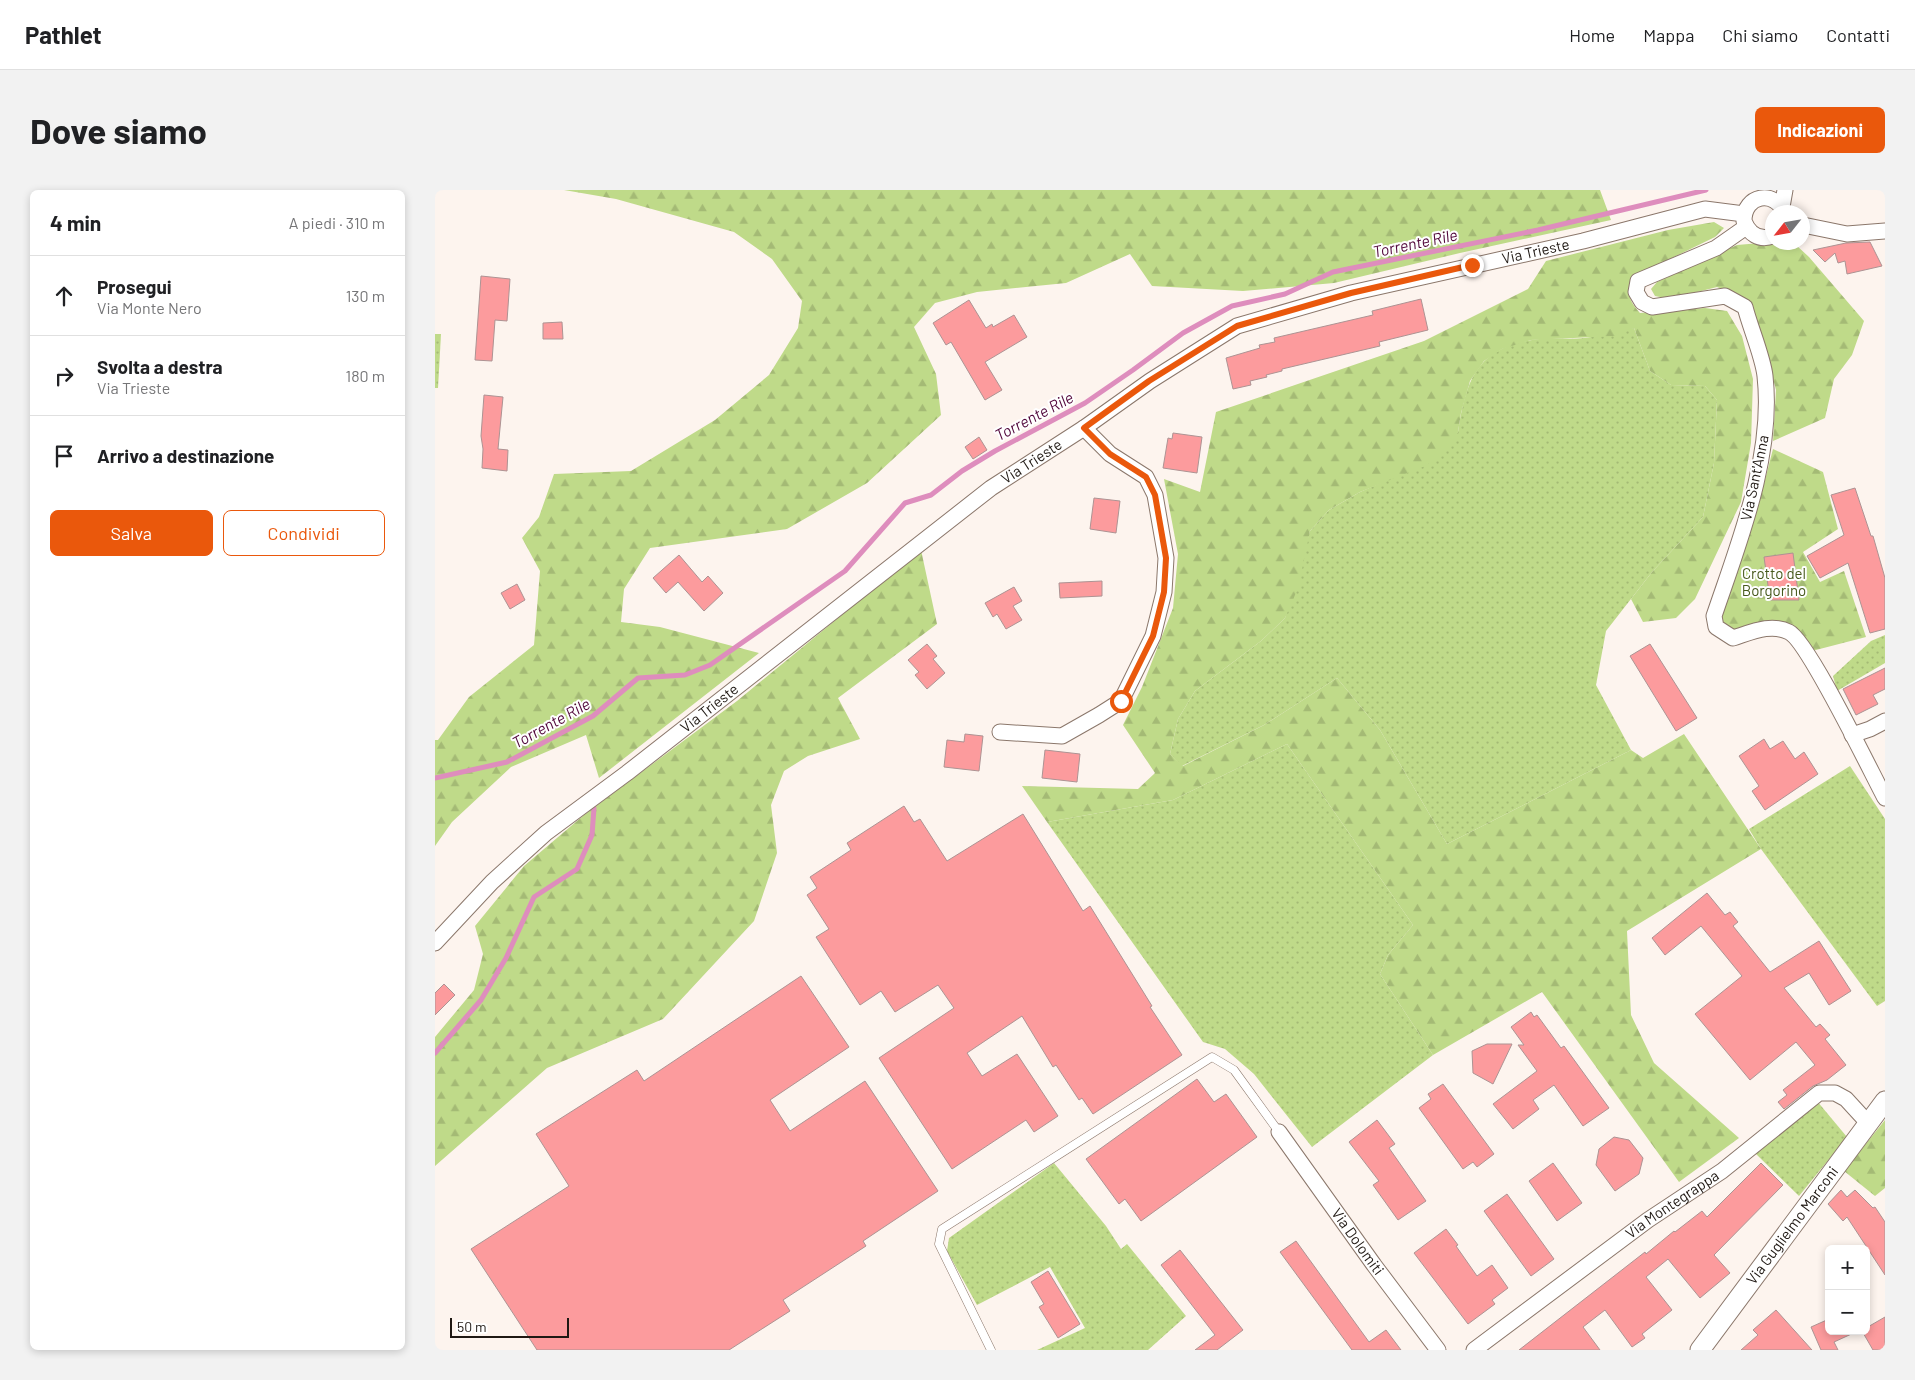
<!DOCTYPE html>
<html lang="it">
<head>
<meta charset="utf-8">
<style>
	body { margin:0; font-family:Barlow,sans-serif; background:#f2f2f2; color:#202124 }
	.controls { position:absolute; right:15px; bottom:15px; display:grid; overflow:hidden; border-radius:8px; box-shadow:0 2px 8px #0003 }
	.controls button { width:45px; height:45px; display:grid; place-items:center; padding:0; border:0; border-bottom:1px solid #e0e0e0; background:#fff; color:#202124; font:25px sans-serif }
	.compass { position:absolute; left:1330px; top:15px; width:45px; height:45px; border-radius:50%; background:#fff; box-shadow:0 2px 8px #0003; rotate:239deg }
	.scale { position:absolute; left:15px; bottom:12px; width:119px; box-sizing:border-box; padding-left:5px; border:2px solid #1f1813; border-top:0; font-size:14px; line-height:18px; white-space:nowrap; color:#1f1813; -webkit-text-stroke:4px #fff; paint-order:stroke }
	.stop { position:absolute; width:15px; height:15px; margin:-11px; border:4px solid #ea580c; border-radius:50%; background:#fff }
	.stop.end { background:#ea580c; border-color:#fff; box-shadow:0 1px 5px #0008 }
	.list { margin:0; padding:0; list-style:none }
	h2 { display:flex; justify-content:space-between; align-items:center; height:65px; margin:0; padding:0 20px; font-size:21px }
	h2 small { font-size:16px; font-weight:400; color:#757577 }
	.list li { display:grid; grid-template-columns:32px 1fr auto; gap:15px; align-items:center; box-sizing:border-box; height:80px; padding:0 20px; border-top:1px solid #e0e0e0 }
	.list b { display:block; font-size:19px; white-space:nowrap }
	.list p { margin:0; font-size:16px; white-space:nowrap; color:#757577 }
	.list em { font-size:16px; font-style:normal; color:#757577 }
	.actions { display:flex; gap:10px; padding:15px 20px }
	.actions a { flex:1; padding:11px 0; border:1px solid #ea580c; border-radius:8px; text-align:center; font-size:18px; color:#ea580c }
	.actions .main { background:#ea580c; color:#fff }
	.icon { flex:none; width:28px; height:28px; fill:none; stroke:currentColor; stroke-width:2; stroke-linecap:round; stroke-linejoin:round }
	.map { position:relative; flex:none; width:1450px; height:1160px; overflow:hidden; border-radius:8px }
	header { display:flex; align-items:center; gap:30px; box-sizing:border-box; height:70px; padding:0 25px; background:#fff; border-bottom:1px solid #e0e0e0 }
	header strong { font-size:24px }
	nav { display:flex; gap:28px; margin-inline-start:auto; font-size:18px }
	.intro { display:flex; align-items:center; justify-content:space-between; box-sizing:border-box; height:120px; padding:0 30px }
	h1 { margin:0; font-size:35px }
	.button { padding:12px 22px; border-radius:8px; background:#ea580c; color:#fff; font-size:18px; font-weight:700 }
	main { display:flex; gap:30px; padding:0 30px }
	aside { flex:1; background:#fff; border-radius:8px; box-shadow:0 2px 8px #0003 }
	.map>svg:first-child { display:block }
	.grass { fill:url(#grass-dots) }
	.forest { fill:url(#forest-firs) }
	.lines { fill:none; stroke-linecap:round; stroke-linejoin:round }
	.stream { stroke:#de8dbd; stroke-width:5 }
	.building { fill:#fc9b9d; stroke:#ad9393 }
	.service-casing { stroke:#8b776b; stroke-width:9 }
	.minor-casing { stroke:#8b776b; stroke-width:17 }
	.tertiary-casing { stroke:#8b776b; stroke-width:21 }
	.service { stroke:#fff; stroke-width:8 }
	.minor { stroke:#fff; stroke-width:15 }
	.tertiary { stroke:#fff; stroke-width:19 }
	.route { stroke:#ea580c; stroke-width:6 }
	.labels { text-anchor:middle; stroke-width:4; stroke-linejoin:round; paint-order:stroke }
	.street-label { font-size:15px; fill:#1f1813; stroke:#fff }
	.park-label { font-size:15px; fill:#47591c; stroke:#fff }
	.water-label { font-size:16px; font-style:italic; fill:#51073b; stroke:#fff }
</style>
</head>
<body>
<header>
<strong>Pathlet</strong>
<nav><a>Home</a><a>Mappa</a><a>Chi siamo</a><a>Contatti</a></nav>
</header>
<div class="intro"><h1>Dove siamo</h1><a class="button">Indicazioni</a></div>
<main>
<aside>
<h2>4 min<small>A piedi · 310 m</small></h2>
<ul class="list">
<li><svg class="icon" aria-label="ahead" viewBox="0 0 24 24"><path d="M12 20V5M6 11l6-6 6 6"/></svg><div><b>Prosegui</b><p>Via Monte Nero</p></div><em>130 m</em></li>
<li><svg class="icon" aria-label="right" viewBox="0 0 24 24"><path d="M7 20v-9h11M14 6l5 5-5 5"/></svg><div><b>Svolta a destra</b><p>Via Trieste</p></div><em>180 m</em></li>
<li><svg class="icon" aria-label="arrive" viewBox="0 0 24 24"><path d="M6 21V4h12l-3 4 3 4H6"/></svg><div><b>Arrivo a destinazione</b></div></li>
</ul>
<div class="actions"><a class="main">Salva</a><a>Condividi</a></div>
</aside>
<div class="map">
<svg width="1450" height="1160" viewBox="0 0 1450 1160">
	<defs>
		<pattern id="grass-dots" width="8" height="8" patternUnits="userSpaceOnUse" patternTransform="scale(1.25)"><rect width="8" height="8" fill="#bfda89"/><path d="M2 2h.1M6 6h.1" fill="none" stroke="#a4ba75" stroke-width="1.8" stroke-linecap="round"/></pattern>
		<pattern id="forest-firs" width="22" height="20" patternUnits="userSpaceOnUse" patternTransform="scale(1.25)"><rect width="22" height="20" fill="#bfda89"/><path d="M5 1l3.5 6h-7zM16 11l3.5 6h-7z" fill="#a4ba75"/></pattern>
	</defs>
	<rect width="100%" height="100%" fill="#fdf4ee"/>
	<g class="grass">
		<path d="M 1199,138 L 1215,181 L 1236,195 L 1270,196 L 1282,210 L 1279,273 L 1268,327 L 1217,382 L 1171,441 L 1161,495 L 1196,560 L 1012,654 L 945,540 L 902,488 L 829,535 L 747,576 L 735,564 L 743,529 L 760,501 L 826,451 L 850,428 L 875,341 L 894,320 L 925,302 L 957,288 L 1023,242 C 1031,191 1041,159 1097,150 C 1115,147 1133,150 1150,148 C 1166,146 1183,141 1199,138 Z"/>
		<path d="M 0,144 L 6,144 L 3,198 L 0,198 Z"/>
		<path d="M 1450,445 L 1450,473 L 1402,501 L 1398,486 L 1436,451 Z"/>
		<path d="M 852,554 L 978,735 L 953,765 L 945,784 L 998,865 L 877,957 L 819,884 L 790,859 L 768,852 L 612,632 L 738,610 Z"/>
		<path d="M 1415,576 L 1450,629 L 1450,811 L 1442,816 L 1326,659 L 1314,639 Z"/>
		<path d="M 1382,911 L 1412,947 L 1364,1006 L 1320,963 Z"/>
		<path d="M 619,973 L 671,1036 L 686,1059 L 692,1054 L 751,1126 L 713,1160 L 602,1160 L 650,1138 L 615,1077 L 542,1115 L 512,1061 L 514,1048 Z"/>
	</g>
	<g class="forest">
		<path d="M 129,0 L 1165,0 L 1176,30 L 1025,63 L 899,93 L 808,101 L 717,96 L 695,64 L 631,93 L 542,102 L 500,113 L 479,137 L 501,184 L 506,225 L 432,293 L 352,339 L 215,358 L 189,399 L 186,432 L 225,437 L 324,463 L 164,588 L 151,545 L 76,577 L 17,632 L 0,656 L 0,550 L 3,550 L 34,507 L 99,455 L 105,381 L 87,348 L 104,327 L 119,284 L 196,281 L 280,230 L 334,185 L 363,138 L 367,111 L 337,69 L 299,42 L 181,9 Z"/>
		<path d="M 1279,32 L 1289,38 L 1280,47 L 1198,87 C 1192,105 1193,109 1205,123 L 1270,118 L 1292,121 L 1307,146 L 1318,189 L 1316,253 L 1306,312 L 1260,409 L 1241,428 L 1208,432 L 1196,409 L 1217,382 L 1268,327 L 1279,273 L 1282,210 L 1270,196 L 1236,195 L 1215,181 L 1199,138 L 1181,146 L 1096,150 L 1067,159 L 1049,171 L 1035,191 L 1026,223 L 1023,242 L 1015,258 L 990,276 L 925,302 L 894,320 L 875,341 L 863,398 L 850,428 L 826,451 L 760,501 L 743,529 L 735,564 L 748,576 L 829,535 L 902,488 L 945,540 L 1012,654 L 1196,560 L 1208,568 L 1249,544 L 1326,659 L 1192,741 L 1196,825 L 1219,873 L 1304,948 L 1244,992 L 1107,802 L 998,865 L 945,784 L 953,765 L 978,735 L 852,554 L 738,610 L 612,632 L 587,596 L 703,599 L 720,583 L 688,535 L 707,497 L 738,418 L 743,364 L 729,289 L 765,302 L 781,222 L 989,151 L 1093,99 L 1111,71 L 1233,40 Z"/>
		<path d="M 1337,52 L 1361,55 L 1374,67 L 1429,131 L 1417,165 L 1399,189 L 1390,228 L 1338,251 L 1341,200 L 1326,143 L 1311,109 L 1282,97 L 1235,109 L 1220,106 L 1216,99 L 1222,92 L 1302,55 Z"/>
		<path d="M 1338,259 L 1388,282 L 1403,339 L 1368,362 L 1385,392 L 1409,381 L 1431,447 L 1377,461 L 1359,438 L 1297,441 L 1285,434 L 1283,428 L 1324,313 Z"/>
		<path d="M 486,360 L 502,434 L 403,508 L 425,549 L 373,566 L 349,581 L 336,615 L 342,663 L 319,731 L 228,829 L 112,878 L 0,976 L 0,847 L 39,800 L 48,764 L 40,736 L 89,676 L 149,625 L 302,511 Z"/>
		<path d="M 1450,930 L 1450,998 L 1440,1006 L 1409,981 Z"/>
	</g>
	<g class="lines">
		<g class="stream">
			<path d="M 0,588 L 72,572 L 158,526 L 203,488 L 250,485 L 275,475 L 410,381 L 470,313 L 496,305 L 527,281 L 560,261 L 650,213 L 698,180 L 748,143 L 797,116 L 850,104 L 898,82 L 1103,40 L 1271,0"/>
			<path d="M 0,863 L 46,810 L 71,768 L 99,707 L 142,679 L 157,645 L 159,618"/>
		</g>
	</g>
	<g class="building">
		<path d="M 1435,52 L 1447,76 L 1412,84 L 1410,71 L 1403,73 L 1400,63 L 1390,72 L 1378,60 L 1411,53 Z"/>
		<path d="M 46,86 L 75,89 L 72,131 L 60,130 L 57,171 L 40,170 Z"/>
		<path d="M 986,109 L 993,140 L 944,152 L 945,156 L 847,179 L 847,181 L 831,185 L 832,187 L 815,191 L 816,195 L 798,199 L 791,168 L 825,158 L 824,155 L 840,152 L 839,148 L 938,125 L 937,121 Z"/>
		<path d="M 534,110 L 551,138 L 557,134 L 558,137 L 579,125 L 592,147 L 550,172 L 567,200 L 550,210 L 516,152 L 511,155 L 498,133 Z"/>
		<path d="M 127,132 L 128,149 L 108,149 L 108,133 Z"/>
		<path d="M 49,205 L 68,207 L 63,259 L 73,260 L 72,281 L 47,278 L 48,259 L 46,246 Z"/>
		<path d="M 738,243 L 767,247 L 762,283 L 728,278 L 733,248 L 737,249 Z"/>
		<path d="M 544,247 L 552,260 L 538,269 L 530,257 Z"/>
		<path d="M 1420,298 L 1436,346 L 1438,346 L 1450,388 L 1450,439 L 1435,443 L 1413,373 L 1385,388 L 1372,366 L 1409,345 L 1396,305 Z"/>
		<path d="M 659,308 L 685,311 L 681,343 L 655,339 Z"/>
		<path d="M 1358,363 L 1364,410 L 1335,410 L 1329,367 Z"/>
		<path d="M 244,365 L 267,392 L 273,386 L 288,403 L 269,421 L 243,392 L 231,403 L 218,388 Z"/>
		<path d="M 667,391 L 667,406 L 625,408 L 624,393 Z"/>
		<path d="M 82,394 L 90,410 L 75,419 L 66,403 Z"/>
		<path d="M 579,397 L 587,411 L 578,416 L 587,430 L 571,439 L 562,424 L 558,427 L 550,413 Z"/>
		<path d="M 492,454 L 502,466 L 498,469 L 510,483 L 492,499 L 480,485 L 484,482 L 473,470 Z"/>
		<path d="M 1215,454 L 1262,528 L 1241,541 L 1195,466 Z"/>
		<path d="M 1450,478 L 1450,499 L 1438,505 L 1443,514 L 1421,525 L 1408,499 Z"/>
		<path d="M 530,544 L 548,546 L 544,581 L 509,577 L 512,550 L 529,552 Z"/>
		<path d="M 1329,549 L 1335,559 L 1348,551 L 1360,569 L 1369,562 L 1383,584 L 1330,620 L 1317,601 L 1324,596 L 1304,566 Z"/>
		<path d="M 610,560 L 645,564 L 642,592 L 607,588 Z"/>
		<path d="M 469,616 L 479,632 L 485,629 L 512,671 L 588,624 L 648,721 L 655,716 L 717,816 L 715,817 L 747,865 L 658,924 L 647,908 L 644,910 L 621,875 L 618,877 L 587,826 L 532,863 L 547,886 L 582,864 L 623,926 L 599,942 L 591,930 L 517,979 L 444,868 L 519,818 L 503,795 L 460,822 L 446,801 L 425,815 L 381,747 L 394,739 L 372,705 L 382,698 L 375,687 L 416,660 L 412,653 Z"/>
		<path d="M 1272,703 L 1290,725 L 1295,722 L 1303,732 L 1298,736 L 1335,782 L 1384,751 L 1416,801 L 1394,815 L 1374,783 L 1349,798 L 1381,837 L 1385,834 L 1395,845 L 1390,849 L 1411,875 L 1392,890 L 1378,896 L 1349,919 L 1343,912 L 1352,905 L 1348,900 L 1380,875 L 1361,852 L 1315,890 L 1260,824 L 1307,786 L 1266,736 L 1230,765 L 1217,748 Z"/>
		<path d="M 366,786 L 414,857 L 335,910 L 355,941 L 430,891 L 503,1001 L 428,1051 L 431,1056 L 348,1110 L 355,1121 L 294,1160 L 102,1160 L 36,1059 L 134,996 L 101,944 L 202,880 L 209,891 Z"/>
		<path d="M 9,794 L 20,805 L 0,825 L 0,803 Z"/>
		<path d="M 1096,822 L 1099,827 L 1102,825 L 1126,858 L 1129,856 L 1174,918 L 1148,936 L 1119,895 L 1098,910 L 1104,919 L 1078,939 L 1058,914 L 1102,881 L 1083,855 L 1089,855 L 1076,837 Z"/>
		<path d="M 1052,854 L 1077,854 L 1058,894 L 1038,883 L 1037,861 Z"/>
		<path d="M 762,889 L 779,912 L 791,904 L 822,947 L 706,1031 L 690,1009 L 684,1014 L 651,969 Z"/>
		<path d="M 1008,894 L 1059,964 L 1042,977 L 1038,972 L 1028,979 L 984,918 L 996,909 L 993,904 Z"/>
		<path d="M 942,930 L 960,954 L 954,958 L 991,1011 L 963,1030 L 938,995 L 944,991 L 914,952 Z"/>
		<path d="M 1179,947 L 1194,950 L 1208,968 L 1204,984 L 1180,1001 L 1161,975 L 1164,959 Z"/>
		<path d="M 1118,973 L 1147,1013 L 1122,1031 L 1094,991 Z"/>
		<path d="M 1326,973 L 1348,995 L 1279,1065 L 1295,1083 L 1265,1108 L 1233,1069 L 1211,1087 L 1237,1120 L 1207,1144 L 1210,1148 L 1197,1157 L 1170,1120 L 1148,1137 L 1165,1160 L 1084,1160 L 1210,1062 L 1211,1064 L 1239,1041 L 1240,1042 L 1267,1021 L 1272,1027 Z"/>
		<path d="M 1406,1000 L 1412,1007 L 1420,1000 L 1438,1018 L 1440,1017 L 1450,1032 L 1450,1085 L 1412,1027 L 1408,1031 L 1393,1014 Z"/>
		<path d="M 1072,1004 L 1119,1069 L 1096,1086 L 1049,1021 Z"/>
		<path d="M 1011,1039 L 1023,1055 L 1021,1056 L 1042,1086 L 1057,1075 L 1073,1098 L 1057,1110 L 1060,1114 L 1033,1134 L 979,1063 Z"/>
		<path d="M 861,1051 L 934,1152 L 951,1140 L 966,1160 L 917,1160 L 845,1062 Z"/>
		<path d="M 745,1060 L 808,1140 L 782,1160 L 760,1160 L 780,1145 L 726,1075 Z"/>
		<path d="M 613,1081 L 645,1134 L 623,1148 L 604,1117 L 609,1114 L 596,1092 Z"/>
		<path d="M 1341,1120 L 1377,1160 L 1306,1160 L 1323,1145 L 1318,1140 Z"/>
		<path d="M 1450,1127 L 1450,1160 L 1438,1160 L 1427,1141 L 1431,1141 L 1431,1138 Z"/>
		<path d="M 1394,1129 L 1394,1141 L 1423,1141 L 1399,1152 L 1403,1160 L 1386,1160 L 1376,1137 Z"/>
	</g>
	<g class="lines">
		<defs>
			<path id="service" d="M 556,1160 L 504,1054 L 507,1039 L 777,867 L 799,880 L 844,942"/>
			<g id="minor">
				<path d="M 1347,17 L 1350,0"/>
				<path d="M 1368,35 L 1412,44 L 1450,41"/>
				<path d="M 1311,37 L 1281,58 L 1203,91 L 1201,102 L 1207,112 L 1217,117 L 1290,106 L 1310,117 C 1315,137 1328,167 1330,186 C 1339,266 1304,352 1279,426 L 1281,437 L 1298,448 C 1317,442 1336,433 1354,442 C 1373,451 1436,582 1450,608"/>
				<path d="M 1338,46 C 1324,51 1314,44 1309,31 C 1309,4 1340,0 1349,22"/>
				<path d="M 565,542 L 627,546 L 664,525 L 686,511 L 718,446 L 729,402 L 731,368 L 720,305 L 711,287 L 675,264 L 649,238"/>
				<path d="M 1417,545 L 1435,539 L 1450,531"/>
				<path id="s1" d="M 0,753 L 57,692 L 111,643 L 192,583 L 556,298 L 649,238 L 715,191 L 802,136 L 916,103 L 1148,51 L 1270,19 L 1309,24"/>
				<path id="s2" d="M 844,942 L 939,1075 L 1003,1160"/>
				<path id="s3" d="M 1039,1160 L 1213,1030 L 1287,981 L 1384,903 L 1400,903 L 1411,909 L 1433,933"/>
			</g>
			<g id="tertiary">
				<path id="s4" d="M 1265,1160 L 1450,911"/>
			</g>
		</defs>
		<use href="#service" class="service-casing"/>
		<use href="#minor" class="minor-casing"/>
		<use href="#tertiary" class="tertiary-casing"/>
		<use href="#service" class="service"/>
		<use href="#minor" class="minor"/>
		<use href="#tertiary" class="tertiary"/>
	</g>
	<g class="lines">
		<path class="route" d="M 686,511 L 718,446 L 729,402 L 731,368 L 720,305 L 711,287 L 675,264 L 649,238 L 714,191 L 802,136 L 916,103 L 1037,75"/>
	</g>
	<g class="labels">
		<g class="street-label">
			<text dy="5" stroke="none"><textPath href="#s1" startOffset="1322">Via Trieste</textPath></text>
			<text dy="5" stroke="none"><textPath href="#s1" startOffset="768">Via Trieste</textPath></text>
			<text transform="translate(1320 288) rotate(-78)" y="5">Via Sant'Anna</text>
			<text dy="5" stroke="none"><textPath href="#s1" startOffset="362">Via Trieste</textPath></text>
			<text dy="5" stroke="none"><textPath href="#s3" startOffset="246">Via Montegrappa</textPath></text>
			<text dy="5" stroke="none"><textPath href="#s4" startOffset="155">Via Guglielmo Marconi</textPath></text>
			<text dy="5" stroke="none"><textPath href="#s2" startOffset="135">Via Dolomiti</textPath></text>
		</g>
		<g class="park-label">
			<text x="1339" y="389">Crotto del<tspan x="1339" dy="17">Borgorino</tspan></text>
		</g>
		<g class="water-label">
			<text transform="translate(980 53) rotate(-12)" y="6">Torrente Rile</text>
			<text transform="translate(599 226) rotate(-28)" y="6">Torrente Rile</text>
			<text transform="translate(116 533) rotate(-29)" y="6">Torrente Rile</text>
		</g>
	</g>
</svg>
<div class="controls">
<button>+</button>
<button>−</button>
</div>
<svg class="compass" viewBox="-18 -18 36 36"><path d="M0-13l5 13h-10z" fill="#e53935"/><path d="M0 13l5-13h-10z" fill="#757577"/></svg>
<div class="scale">50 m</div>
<div class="stop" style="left:686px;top:511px"></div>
<div class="stop end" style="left:1037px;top:75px"></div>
</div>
</main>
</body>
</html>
